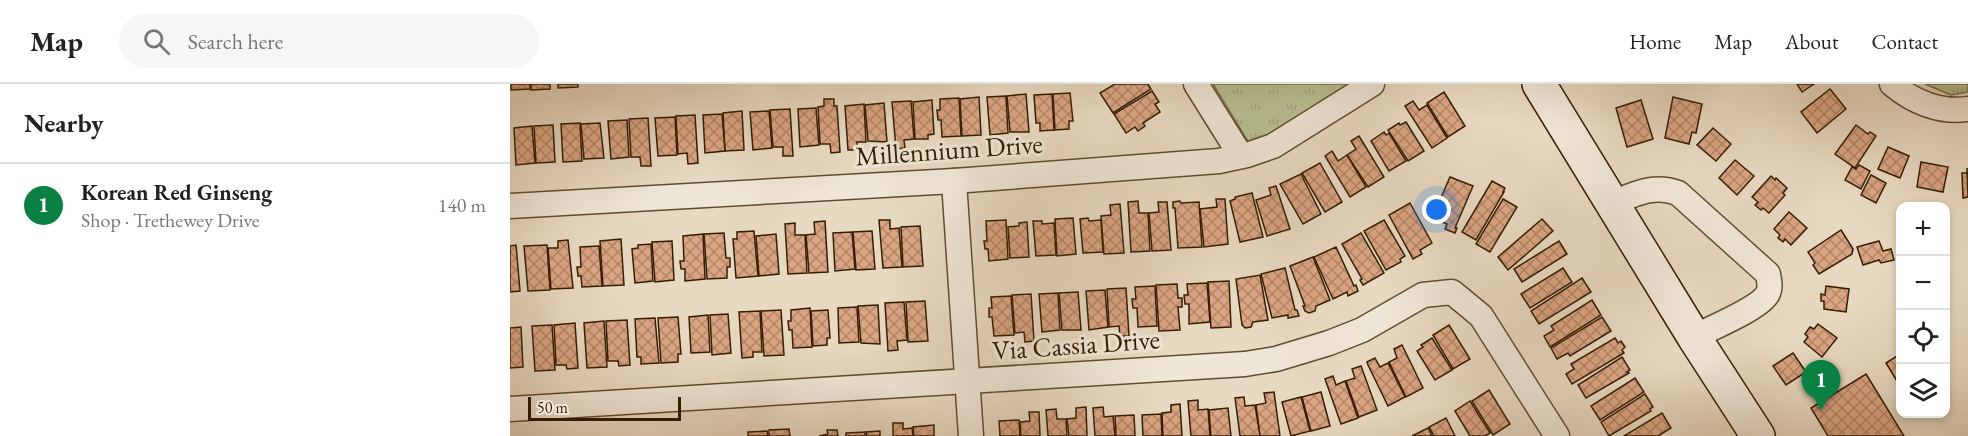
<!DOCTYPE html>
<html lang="en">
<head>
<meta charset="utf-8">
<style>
	body { margin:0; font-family:"EB Garamond",serif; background:#f6f6f6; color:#222 }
	.controls { position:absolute; right:18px; bottom:18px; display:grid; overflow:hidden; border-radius:12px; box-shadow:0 3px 9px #0003 }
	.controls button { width:54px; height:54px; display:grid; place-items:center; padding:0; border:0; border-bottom:2px solid #e0e0e0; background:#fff; color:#222; font:30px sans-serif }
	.scale { position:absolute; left:18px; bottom:15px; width:153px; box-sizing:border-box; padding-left:6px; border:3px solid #341e01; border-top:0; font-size:16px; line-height:21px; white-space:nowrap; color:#341e01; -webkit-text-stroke:4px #f0e6d7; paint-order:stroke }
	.you { position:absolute; left:927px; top:126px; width:21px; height:21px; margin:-15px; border:4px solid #fff; border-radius:50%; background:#1a73e8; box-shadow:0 0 0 9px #1a73e833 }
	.badge { display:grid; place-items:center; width:39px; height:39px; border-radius:50%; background:#0b8043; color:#fff; font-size:20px; font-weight:700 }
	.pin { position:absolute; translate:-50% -50px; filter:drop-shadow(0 2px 3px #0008) }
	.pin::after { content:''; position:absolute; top:32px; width:21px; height:18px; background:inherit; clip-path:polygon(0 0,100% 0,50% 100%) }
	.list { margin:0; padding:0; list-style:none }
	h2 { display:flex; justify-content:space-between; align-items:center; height:78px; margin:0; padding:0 24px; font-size:26px }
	h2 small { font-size:20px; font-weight:400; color:#767676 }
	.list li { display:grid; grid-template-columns:39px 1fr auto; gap:18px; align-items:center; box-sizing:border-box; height:84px; padding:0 24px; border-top:2px solid #e0e0e0 }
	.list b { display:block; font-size:22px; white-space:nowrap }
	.list p { margin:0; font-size:20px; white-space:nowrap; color:#767676 }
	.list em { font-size:20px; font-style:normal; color:#767676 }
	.icon { flex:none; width:33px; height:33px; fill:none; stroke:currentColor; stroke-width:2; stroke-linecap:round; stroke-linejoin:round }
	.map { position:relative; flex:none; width:1458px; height:352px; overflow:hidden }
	header { display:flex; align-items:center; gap:36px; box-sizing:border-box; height:84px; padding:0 30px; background:#fff; border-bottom:2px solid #e0e0e0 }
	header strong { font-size:28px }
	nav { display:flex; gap:33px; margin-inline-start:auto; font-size:21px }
	.search { width:420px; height:54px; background:#f6f6f6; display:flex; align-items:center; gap:15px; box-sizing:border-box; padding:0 21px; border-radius:33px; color:#767676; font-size:22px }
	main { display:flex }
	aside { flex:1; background:#fff }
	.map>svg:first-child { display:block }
	.park { fill:url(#park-tufts); stroke:#766e4a; stroke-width:1.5 }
	.building { fill:url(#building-cross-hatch); stroke:#341e01; stroke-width:1.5 }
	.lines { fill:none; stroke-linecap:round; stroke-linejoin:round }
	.minor-casing { stroke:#614d31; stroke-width:27 }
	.secondary-casing { stroke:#341e01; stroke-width:36 }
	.minor { stroke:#f0e6d7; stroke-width:24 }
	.secondary { stroke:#f0e6d7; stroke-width:33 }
	.labels { text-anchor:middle; stroke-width:6; stroke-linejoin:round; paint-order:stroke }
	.street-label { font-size:27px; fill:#341e01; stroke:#f0e6d7 }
</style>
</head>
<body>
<header>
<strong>Map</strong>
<div class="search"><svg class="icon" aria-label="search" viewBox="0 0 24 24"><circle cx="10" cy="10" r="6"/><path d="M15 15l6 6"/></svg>Search here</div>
<nav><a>Home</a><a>Map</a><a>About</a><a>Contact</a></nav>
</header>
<main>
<aside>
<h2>Nearby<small></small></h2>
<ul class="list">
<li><span class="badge">1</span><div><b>Korean Red Ginseng</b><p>Shop · Trethewey Drive</p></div><em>140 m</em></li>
</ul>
</aside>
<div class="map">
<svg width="1458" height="352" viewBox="0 0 1458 352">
	<defs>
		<pattern id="park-tufts" width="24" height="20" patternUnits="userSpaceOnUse" patternTransform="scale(1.5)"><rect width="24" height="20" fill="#b8bf92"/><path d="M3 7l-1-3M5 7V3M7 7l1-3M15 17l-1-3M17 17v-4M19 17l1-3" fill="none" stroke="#9fa47c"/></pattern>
		<pattern id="building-cross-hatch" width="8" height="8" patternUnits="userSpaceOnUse" patternTransform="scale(1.5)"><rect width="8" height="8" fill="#dba482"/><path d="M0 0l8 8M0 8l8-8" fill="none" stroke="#b28568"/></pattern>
	</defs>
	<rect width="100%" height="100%" fill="#e8d9c2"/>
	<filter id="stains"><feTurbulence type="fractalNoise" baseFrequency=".00333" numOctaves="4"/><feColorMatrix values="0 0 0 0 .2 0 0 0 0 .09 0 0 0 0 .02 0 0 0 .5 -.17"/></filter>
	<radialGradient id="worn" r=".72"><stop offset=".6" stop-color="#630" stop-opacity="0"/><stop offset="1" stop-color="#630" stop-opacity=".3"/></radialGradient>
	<g class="park">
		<path d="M 703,0 L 846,0 L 742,64 Z"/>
		<path d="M 1415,0 L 1458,0 L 1458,8 L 1441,11 Z"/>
	</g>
	<g class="building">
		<path d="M 1,0 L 20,0 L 20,5 L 1,6 Z"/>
		<path d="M 21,0 L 40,0 L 40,5 L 21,6 Z"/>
		<path d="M 48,0 L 68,0 L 68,3 L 48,4 Z"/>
		<path d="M 605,0 L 638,0 L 641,5 L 603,29 L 590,9 Z"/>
		<path d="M 1287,0 L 1304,0 L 1292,8 Z"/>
		<path d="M 1320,5 L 1336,25 L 1307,49 L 1291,28 Z"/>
		<path d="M 642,7 L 649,18 L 645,20 L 650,28 L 633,39 L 635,42 L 628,47 L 625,43 L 616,49 L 604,30 Z"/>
		<path d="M 934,8 L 955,42 L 938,53 L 917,19 Z"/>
		<path d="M 560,9 L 563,37 L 559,37 L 559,45 L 545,46 L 543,10 Z"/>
		<path d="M 516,10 L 519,48 L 500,48 L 497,12 Z"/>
		<path d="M 542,10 L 544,46 L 530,47 L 530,39 L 526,39 L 524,11 Z"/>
		<path d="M 496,12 L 498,49 L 480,51 L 477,13 Z"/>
		<path d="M 469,13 L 471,51 L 452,52 L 450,15 Z"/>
		<path d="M 1163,13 L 1192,20 L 1186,49 L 1182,48 L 1179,60 L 1155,54 Z"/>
		<path d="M 449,14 L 451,52 L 432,53 L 431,36 L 428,36 L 427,26 L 430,26 L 430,15 Z"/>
		<path d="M 314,15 L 324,15 L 324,22 L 327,22 L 330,68 L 321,69 L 320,60 L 310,60 L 308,23 L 314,22 Z"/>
		<path d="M 422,16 L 424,50 L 418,51 L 418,55 L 405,55 L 403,18 Z"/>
		<path d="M 1131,16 L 1143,55 L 1117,63 L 1106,24 Z"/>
		<path d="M 401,17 L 404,55 L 394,56 L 395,64 L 386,65 L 382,18 Z"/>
		<path d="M 903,17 L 909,26 L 917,21 L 937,54 L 922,64 L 895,22 Z"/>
		<path d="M 374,19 L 377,58 L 358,57 L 355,21 Z"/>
		<path d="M 354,20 L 356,58 L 347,58 L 348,66 L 338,66 L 335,22 Z"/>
		<path d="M 306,24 L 309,61 L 290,63 L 288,25 Z"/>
		<path d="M 280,25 L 283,72 L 273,72 L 273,63 L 263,63 L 260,26 Z"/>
		<path d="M 232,27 L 234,66 L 215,67 L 213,29 Z"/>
		<path d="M 259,27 L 262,64 L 243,66 L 240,28 Z"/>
		<path d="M 212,30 L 215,67 L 195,69 L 193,31 Z"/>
		<path d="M 185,31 L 188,79 L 178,80 L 177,69 L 168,70 L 166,32 Z"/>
		<path d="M 165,33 L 167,71 L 148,72 L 145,34 Z"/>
		<path d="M 138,34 L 141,82 L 131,82 L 130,73 L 121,73 L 119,35 Z"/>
		<path d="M 117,36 L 119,73 L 101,75 L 98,37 Z"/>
		<path d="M 896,38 L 914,67 L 898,77 L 878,46 L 889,39 L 890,41 Z"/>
		<path d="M 70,39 L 72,77 L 53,78 L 51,40 Z"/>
		<path d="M 90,39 L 94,74 L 74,75 L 71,40 Z"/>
		<path d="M 43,41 L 45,78 L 26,79 L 24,42 Z"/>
		<path d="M 1346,41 L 1358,50 L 1360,48 L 1366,52 L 1345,84 L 1325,70 Z"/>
		<path d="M 22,42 L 25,79 L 6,81 L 4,44 Z"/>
		<path d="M 1203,44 L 1221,60 L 1206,77 L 1187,61 Z"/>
		<path d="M 874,48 L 876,51 L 879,49 L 896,77 L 879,87 L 861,57 Z"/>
		<path d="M 849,52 L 874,93 L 858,103 L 837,71 L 846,65 L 841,57 Z"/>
		<path d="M 1378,63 L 1399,72 L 1390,94 L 1368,85 Z"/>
		<path d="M 822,67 L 828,77 L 837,71 L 856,103 L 840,113 L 815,72 Z"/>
		<path d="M 1225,76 L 1244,92 L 1227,111 L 1209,94 Z"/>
		<path d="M 1411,78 L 1438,83 L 1433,108 L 1407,103 Z"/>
		<path d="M 810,79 L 832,118 L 815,128 L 792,89 Z"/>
		<path d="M 1349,81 L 1360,87 L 1351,105 L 1335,96 L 1342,83 L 1346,85 Z"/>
		<path d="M 1457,84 L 1458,113 L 1453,114 L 1452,89 L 1457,89 Z"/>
		<path d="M 791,90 L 811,130 L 793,140 L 770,100 Z"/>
		<path d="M 1361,91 L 1376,99 L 1366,119 L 1351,111 Z"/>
		<path d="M 1261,92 L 1265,96 L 1266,94 L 1277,104 L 1273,109 L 1275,111 L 1259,129 L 1253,124 L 1251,126 L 1245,121 L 1248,118 L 1242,113 Z"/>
		<path d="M 940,93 L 963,102 L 945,144 L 947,144 L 945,149 L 935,145 L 937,140 L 922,134 Z"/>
		<path d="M 982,97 L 995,104 L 993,108 L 994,108 L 966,156 L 952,148 Z"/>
		<path d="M 766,102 L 780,145 L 757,152 L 746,116 L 761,111 L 759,104 Z"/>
		<path d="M 742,109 L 753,153 L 730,158 L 720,117 L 725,115 L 725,113 Z"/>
		<path d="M 706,115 L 715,115 L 718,160 L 694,163 L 690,125 L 707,123 Z"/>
		<path d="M 993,115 L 1007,123 L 980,168 L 966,160 Z"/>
		<path d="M 628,117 L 629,129 L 638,129 L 640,167 L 621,168 L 618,118 Z"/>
		<path d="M 670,117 L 671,119 L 689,118 L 692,163 L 668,164 L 665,124 L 663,124 L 663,118 Z"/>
		<path d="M 648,118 L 657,118 L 661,166 L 642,167 L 639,129 L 649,128 Z"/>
		<path d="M 900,119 L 922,159 L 910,166 L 912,170 L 903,175 L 879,131 Z"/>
		<path d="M 610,120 L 614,169 L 594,170 L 591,132 L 601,131 L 600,121 Z"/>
		<path d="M 1279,128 L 1297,144 L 1281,161 L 1275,155 L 1273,158 L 1268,154 L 1270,151 L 1264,145 Z"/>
		<path d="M 563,134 L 566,170 L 547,172 L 545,135 Z"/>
		<path d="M 578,134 L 579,137 L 591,136 L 593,168 L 573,169 L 570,135 Z"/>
		<path d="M 1032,135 L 1043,147 L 998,186 L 988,173 Z"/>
		<path d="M 369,136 L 380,136 L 380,145 L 389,144 L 392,183 L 373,184 Z"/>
		<path d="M 496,136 L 498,175 L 479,177 L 478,165 L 475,165 L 474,157 L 477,157 L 476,137 Z"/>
		<path d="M 874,136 L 895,172 L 890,175 L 891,178 L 876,186 L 854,147 Z"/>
		<path d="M 315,137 L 318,188 L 299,189 L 296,151 L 305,150 L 304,138 Z"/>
		<path d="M 523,137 L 532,137 L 532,140 L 544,139 L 546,171 L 526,172 Z"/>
		<path d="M 517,138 L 519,173 L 500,174 L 498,143 L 509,142 L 509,139 Z"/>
		<path d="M 285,139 L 285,151 L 295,151 L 297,189 L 278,190 L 275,140 Z"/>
		<path d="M 410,142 L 413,182 L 393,183 L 391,143 Z"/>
		<path d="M 1331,146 L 1343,165 L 1342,170 L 1309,190 L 1303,181 L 1305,179 L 1298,168 Z"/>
		<path d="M 244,147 L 248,192 L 226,194 L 223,155 L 227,155 L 227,148 Z"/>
		<path d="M 362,147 L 365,185 L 346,186 L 343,148 Z"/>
		<path d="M 342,148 L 345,185 L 325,187 L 323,149 Z"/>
		<path d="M 214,149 L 216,174 L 220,174 L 220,183 L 217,183 L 217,194 L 197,195 L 194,150 Z"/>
		<path d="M 851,149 L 874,189 L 853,201 L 850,196 L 852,195 L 832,160 Z"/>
		<path d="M 193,150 L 195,195 L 175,197 L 175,185 L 171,185 L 170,177 L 174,177 L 173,152 Z"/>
		<path d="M 266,150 L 269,190 L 249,192 L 246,152 Z"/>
		<path d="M 111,155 L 114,201 L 93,202 L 90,157 Z"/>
		<path d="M 58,156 L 63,204 L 41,205 L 38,164 L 48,164 L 48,157 Z"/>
		<path d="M 162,157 L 164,196 L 145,198 L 142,158 Z"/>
		<path d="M 1049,157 L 1057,170 L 1012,198 L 1004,185 Z"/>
		<path d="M 1369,157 L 1373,167 L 1381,165 L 1384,176 L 1371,179 L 1369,176 L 1353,181 L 1347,163 Z"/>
		<path d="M 141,160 L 143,197 L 125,199 L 122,165 L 128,164 L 128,161 Z"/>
		<path d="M 6,161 L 10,207 L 0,208 L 0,162 Z"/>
		<path d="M 37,161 L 40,206 L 18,207 L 14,162 Z"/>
		<path d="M 89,162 L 92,202 L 72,203 L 71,192 L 68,192 L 67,183 L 71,183 L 70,163 Z"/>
		<path d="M 826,163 L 844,202 L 846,201 L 848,207 L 838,212 L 837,208 L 823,215 L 804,173 Z"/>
		<path d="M 803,173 L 820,216 L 806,222 L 805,227 L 799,229 L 795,227 L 793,222 L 795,222 L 780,182 Z"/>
		<path d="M 775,184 L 785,226 L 787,226 L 789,232 L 778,234 L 778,231 L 762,234 L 751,190 Z"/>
		<path d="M 1053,184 L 1062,198 L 1020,224 L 1011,210 Z"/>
		<path d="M 750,191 L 758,236 L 743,238 L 741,243 L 735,244 L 732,241 L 726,195 Z"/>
		<path d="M 1072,194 L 1081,208 L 1029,240 L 1021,227 Z"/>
		<path d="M 719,197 L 721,243 L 701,244 L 698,198 Z"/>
		<path d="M 697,199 L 700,238 L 679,240 L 679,220 L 675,220 L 674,211 L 678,211 L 677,200 Z"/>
		<path d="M 667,200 L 668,214 L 672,214 L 672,223 L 668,223 L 670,246 L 649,247 L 646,201 Z"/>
		<path d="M 645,202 L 647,242 L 628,243 L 627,224 L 623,224 L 622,215 L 626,215 L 625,203 Z"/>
		<path d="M 1316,202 L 1339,205 L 1336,228 L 1314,225 L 1314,217 L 1311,217 L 1311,210 L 1315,211 Z"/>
		<path d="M 616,204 L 619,252 L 610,252 L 609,242 L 599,243 L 597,205 Z"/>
		<path d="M 595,206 L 598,243 L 579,246 L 576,207 Z"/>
		<path d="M 568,208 L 571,246 L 552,246 L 549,209 Z"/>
		<path d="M 548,209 L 550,246 L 532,248 L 529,210 Z"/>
		<path d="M 521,210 L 524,257 L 515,258 L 514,248 L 505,249 L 502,211 Z"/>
		<path d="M 501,212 L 504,251 L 484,252 L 482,233 L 479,233 L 479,224 L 482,224 L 481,213 Z"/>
		<path d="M 1082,216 L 1091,231 L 1040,263 L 1034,252 L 1044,246 L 1041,242 Z"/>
		<path d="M 415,217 L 418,257 L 398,258 L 396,218 Z"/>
		<path d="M 394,218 L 397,256 L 387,257 L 388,266 L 378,267 L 375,219 Z"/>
		<path d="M 368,221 L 370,260 L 351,259 L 348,222 Z"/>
		<path d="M 347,223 L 349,258 L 329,259 L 328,224 Z"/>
		<path d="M 300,224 L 302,263 L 283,264 L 282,246 L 279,246 L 278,237 L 281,237 L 281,226 Z"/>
		<path d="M 271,226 L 274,271 L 254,272 L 251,227 Z"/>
		<path d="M 318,226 L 320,254 L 317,254 L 317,261 L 303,262 L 301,227 Z"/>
		<path d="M 250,227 L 252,268 L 243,268 L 243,273 L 232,274 L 229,228 Z"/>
		<path d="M 218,230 L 221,269 L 202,271 L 200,231 Z"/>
		<path d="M 198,231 L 200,268 L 181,269 L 179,233 Z"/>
		<path d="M 168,233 L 171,270 L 168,270 L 168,278 L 151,279 L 148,234 Z"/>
		<path d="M 1092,233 L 1101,247 L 1060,272 L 1058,269 L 1047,275 L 1041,264 Z"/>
		<path d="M 145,234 L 149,279 L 131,280 L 131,273 L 127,273 L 125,235 Z"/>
		<path d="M 117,236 L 120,281 L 109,282 L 108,277 L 98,277 L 96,237 Z"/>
		<path d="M 94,237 L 97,283 L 77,284 L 74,239 Z"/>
		<path d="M 65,239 L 68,284 L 57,285 L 56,281 L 46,281 L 44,241 Z"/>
		<path d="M 1308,240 L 1327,254 L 1312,273 L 1294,258 L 1298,253 L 1295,250 L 1300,243 L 1304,245 Z"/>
		<path d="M 42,241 L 45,286 L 25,287 L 22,242 Z"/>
		<path d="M 939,241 L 960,275 L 943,285 L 923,251 Z"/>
		<path d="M 11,243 L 13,283 L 0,284 L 0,244 Z"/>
		<path d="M 922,254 L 942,286 L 925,296 L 907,267 L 913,263 L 911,261 Z"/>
		<path d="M 1105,254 L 1108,259 L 1111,257 L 1115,263 L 1112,266 L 1114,269 L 1062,300 L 1056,290 L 1064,285 L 1061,280 Z"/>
		<path d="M 892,261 L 913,304 L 896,313 L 879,278 L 887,274 L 884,265 Z"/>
		<path d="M 1283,269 L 1296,288 L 1276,301 L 1263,282 Z"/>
		<path d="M 1390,270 L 1390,302 L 1376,279 Z"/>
		<path d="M 1112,273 L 1120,286 L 1117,288 L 1119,289 L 1076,314 L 1068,301 Z"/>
		<path d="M 865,274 L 870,283 L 878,279 L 895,313 L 878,322 L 858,281 L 857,278 Z"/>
		<path d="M 851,282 L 867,326 L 849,333 L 836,297 L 845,294 L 842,285 Z"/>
		<path d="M 1356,290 L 1394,352 L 1318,352 L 1301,324 Z"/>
		<path d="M 823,292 L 826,301 L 835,297 L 848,334 L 831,340 L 815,295 Z"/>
		<path d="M 1125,294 L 1134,308 L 1090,336 L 1081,322 Z"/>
		<path d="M 979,306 L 1000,340 L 983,351 L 962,317 Z"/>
		<path d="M 764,308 L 770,352 L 750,352 L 746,321 L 756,319 L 754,309 Z"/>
		<path d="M 811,308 L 820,342 L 801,347 L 792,313 Z"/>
		<path d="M 1135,310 L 1143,323 L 1140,325 L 1141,327 L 1099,352 L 1091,338 Z"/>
		<path d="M 734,313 L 735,322 L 745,321 L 750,352 L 730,352 L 725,314 Z"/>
		<path d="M 791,313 L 800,347 L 781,352 L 772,318 Z"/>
		<path d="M 688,316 L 688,326 L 698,325 L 700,352 L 681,352 L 678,317 Z"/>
		<path d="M 960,317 L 980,349 L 975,352 L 960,352 L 945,327 Z"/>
		<path d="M 670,320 L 672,352 L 653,352 L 652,329 L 661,328 L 661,321 Z"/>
		<path d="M 576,323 L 577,352 L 559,352 L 557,335 L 566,334 L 566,324 Z"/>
		<path d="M 593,323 L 594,333 L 603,332 L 605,352 L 585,352 L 583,324 Z"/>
		<path d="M 718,324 L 721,352 L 701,352 L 699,326 Z"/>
		<path d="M 546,325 L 547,335 L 556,335 L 557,352 L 538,352 L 536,326 Z"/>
		<path d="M 519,328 L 529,328 L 530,352 L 511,352 L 510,338 L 520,337 Z"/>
		<path d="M 1152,329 L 1161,344 L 1148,352 L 1114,352 Z"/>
		<path d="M 651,330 L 652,352 L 633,352 L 632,331 Z"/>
		<path d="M 624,331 L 625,352 L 606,352 L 605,332 Z"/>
		<path d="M 936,334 L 945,352 L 924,352 L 919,343 Z"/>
		<path d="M 509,336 L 510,352 L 490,352 L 489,337 Z"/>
		<path d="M 383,339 L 393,339 L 393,345 L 402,344 L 403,352 L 383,352 Z"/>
		<path d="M 424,341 L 424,352 L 404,352 L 403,343 Z"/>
		<path d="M 918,344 L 922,352 L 902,352 Z"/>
		<path d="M 279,345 L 280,352 L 259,352 L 259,346 Z"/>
		<path d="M 317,346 L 327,346 L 328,352 L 309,352 L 318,350 Z"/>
		<path d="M 257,347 L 258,352 L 238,352 L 238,348 Z"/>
		<path d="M 370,347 L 370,352 L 357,352 L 356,348 Z"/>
		<path d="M 355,348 L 355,352 L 336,352 L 336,349 Z"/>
	</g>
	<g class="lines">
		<defs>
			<g id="minor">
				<path d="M 686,0 L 731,72"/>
				<path d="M 1382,0 C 1403,18 1430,29 1458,25"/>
				<path d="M 444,97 L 461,352"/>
				<path d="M 1103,119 C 1125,110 1144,100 1168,109 L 1258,190 C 1259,197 1261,203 1258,209 C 1251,224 1201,244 1184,253"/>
				<path d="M 0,122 L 444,97 L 709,77 L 737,71 L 763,62 L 862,0"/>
				<path d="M 0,325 L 735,280 L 766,275 L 819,259 L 852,246 L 913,211 L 942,208 L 971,232 L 1047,352"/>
			</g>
			<path id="secondary" d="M 1029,0 L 1184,253 L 1248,352"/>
		</defs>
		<use href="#minor" class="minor-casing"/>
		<use href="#secondary" class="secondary-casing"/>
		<use href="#minor" class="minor"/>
		<use href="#secondary" class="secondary"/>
	</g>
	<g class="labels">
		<g class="street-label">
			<text transform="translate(439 66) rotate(-4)" y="9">Millennium Drive</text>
			<text transform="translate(566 261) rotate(-4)" y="9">Via Cassia Drive</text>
		</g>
	</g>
	<rect width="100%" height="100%" filter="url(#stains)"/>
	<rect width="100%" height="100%" fill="url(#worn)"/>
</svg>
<div class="controls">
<button>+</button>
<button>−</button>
<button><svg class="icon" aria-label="locate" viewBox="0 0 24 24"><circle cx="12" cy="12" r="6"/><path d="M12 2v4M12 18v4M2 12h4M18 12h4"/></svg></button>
<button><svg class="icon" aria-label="layers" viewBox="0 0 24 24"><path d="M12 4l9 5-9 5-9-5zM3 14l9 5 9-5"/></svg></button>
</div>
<div class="scale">50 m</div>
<div class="you"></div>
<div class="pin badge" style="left:1311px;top:326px">1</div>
</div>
</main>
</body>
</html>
